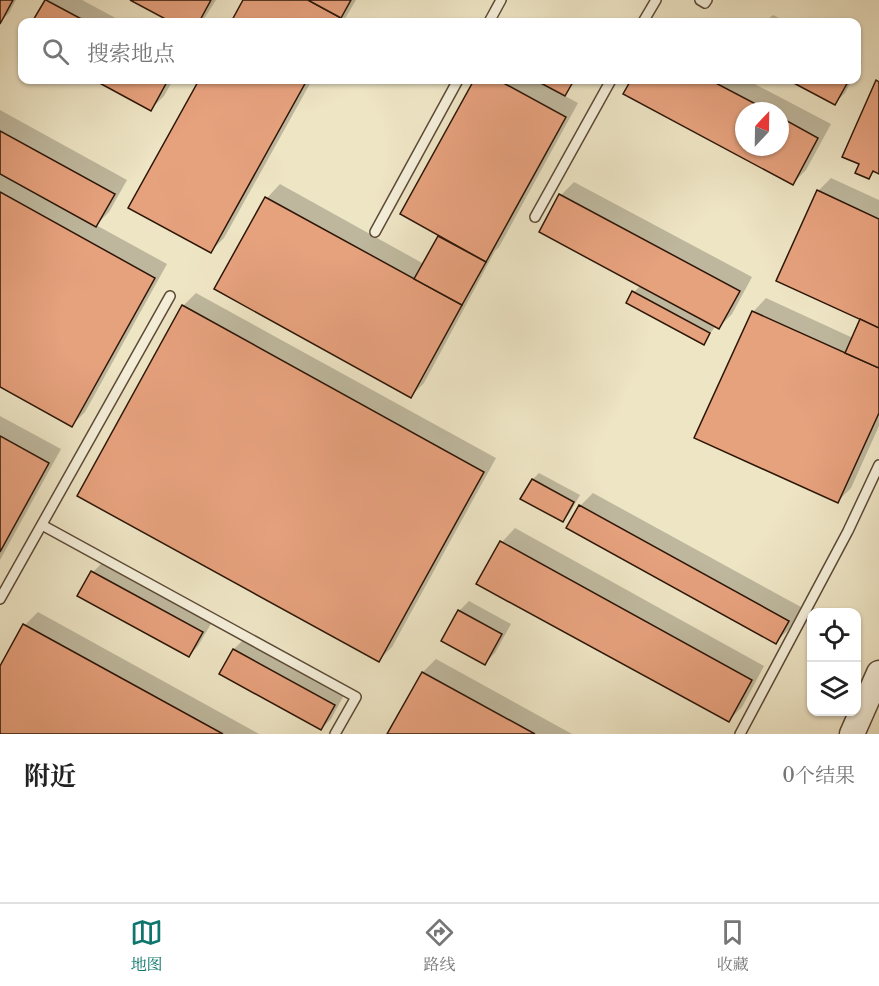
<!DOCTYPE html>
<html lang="zh">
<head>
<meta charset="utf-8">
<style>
	body { margin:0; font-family:"Libre Caslon Text","Noto Serif SC",serif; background:#f6f6f6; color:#222 }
	.controls { position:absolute; right:18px; bottom:18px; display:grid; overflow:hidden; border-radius:12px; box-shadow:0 2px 4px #0004 }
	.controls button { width:54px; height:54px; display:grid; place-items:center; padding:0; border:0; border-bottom:2px solid #e0e0e0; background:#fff; color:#222; font:30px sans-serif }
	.compass { position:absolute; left:735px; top:102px; width:54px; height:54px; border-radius:50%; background:#fff; box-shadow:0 2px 4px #0004; rotate:22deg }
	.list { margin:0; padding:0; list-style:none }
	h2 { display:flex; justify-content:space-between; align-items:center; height:78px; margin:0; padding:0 24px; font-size:26px }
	h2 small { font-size:20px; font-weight:400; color:#767676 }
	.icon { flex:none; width:33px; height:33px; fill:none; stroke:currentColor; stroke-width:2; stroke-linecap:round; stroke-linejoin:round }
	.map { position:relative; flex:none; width:879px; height:734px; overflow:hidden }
	.search { position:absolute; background:#fff; box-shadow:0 2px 4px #0004; left:18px; right:18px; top:18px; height:66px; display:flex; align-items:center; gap:15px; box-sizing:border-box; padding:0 21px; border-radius:12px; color:#767676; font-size:22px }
	.sheet { height:168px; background:#fff }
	nav { display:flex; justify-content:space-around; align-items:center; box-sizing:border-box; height:84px; border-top:2px solid #e0e0e0; background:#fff; font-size:16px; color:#767676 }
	nav a { display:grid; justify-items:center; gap:3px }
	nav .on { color:#0f766e }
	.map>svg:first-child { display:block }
	.shadow { fill:#0003; fill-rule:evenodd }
	.building { fill:#e6a17d; stroke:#2c1607; stroke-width:1.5 }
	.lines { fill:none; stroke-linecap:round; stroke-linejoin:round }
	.service-casing { stroke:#5c4a36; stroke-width:12 }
	.tertiary-casing { stroke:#5c4a36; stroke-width:27 }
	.service { stroke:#f4eed9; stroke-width:9 }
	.tertiary { stroke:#f4eed9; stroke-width:24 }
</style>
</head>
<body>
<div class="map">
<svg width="879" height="734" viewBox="0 0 879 734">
	<rect width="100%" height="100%" fill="#eee5c5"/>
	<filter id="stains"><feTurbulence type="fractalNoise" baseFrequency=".00333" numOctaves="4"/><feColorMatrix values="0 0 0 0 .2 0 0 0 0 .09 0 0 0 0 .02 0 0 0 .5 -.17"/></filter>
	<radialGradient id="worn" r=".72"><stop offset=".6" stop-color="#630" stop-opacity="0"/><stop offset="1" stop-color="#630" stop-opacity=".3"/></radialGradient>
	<g class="shadow">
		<path d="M 0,0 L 16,0 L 9,13 L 0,22 Z"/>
		<path d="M 46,0 L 82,0 L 123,22 L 34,22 Z"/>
		<path d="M 134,0 L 216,0 L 202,22 L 174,22 Z"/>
		<path d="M 245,0 L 356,0 L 343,22 L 232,22 Z"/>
		<path d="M 773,15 L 787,22 L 765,22 Z"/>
		<path d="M 856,60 L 862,62 L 856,72 Z"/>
		<path d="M 97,80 L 173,80 L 164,96 L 151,109 Z"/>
		<path d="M 201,80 L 312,80 L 224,238 L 211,251 L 131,207 Z"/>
		<path d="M 476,80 L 577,80 L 563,95 L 578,103 L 499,247 L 495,251 L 424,383 L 411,396 L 216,289 L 267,198 L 280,184 L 424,264 L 441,235 L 402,214 Z"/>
		<path d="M 633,80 L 747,80 L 831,124 L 806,170 L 793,183 L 625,93 ZM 744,111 L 780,111 L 780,147 L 744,147 Z"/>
		<path d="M 791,80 L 852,80 L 845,93 L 835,103 Z"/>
		<path d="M 0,110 L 127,180 L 109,212 L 96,225 L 167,264 L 85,412 L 72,425 L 0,385 Z"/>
		<path d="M 831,178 L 879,200 L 879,426 L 851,488 L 837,502 L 753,312 L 766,298 L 853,338 L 862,319 L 818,191 Z"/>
		<path d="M 574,182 L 752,277 L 732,314 L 719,327 L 716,325 L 704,343 L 634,292 L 641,285 L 541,231 L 561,195 Z"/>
		<path d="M 196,293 L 496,458 L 392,647 L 379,660 L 183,306 Z"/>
		<path d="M 0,416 L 61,449 L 0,560 Z"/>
		<path d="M 539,473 L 580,495 L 569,514 L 563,521 L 533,479 Z"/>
		<path d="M 593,493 L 801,607 L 789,629 L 776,642 L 580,506 Z"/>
		<path d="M 515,528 L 764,666 L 742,707 L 728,721 L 478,583 L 502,542 Z"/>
		<path d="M 103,562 L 212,622 L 198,646 L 189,656 L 79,595 L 93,572 Z"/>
		<path d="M 469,601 L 511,624 L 495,653 L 485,663 L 459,611 Z"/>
		<path d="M 38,612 L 259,734 L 0,734 L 0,670 L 25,625 Z"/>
		<path d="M 244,639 L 344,695 L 331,719 L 321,729 L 221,673 L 234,649 Z"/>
		<path d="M 436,659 L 572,734 L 389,734 L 423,672 Z"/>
	</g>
	<g class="building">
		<path d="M 0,0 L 13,0 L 0,24 Z"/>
		<path d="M 45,0 L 46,0 L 87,22 L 32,22 Z"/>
		<path d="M 130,0 L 211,0 L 199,22 L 171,22 Z"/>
		<path d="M 243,0 L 308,0 L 341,18 L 339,22 L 231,22 Z"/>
		<path d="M 308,0 L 351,0 L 341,18 Z"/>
		<path d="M 94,80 L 168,80 L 151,111 Z"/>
		<path d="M 199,80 L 307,80 L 211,253 L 128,208 Z"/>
		<path d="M 474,80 L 498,80 L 566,117 L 486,262 L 400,214 Z"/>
		<path d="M 535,80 L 574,80 L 565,96 Z"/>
		<path d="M 631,80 L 710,80 L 769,111 L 744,111 L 744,147 L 780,147 L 780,117 L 818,138 L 793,185 L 623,94 Z"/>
		<path d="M 788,80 L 849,80 L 835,105 Z"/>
		<path d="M 876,80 L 879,82 L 879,174 L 873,171 L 869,179 L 855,173 L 859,164 L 842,157 Z"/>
		<path d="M 0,131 L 115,194 L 96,227 L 0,174 Z"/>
		<path d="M 817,190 L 879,219 L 879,328 L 776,281 Z"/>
		<path d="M 0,192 L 155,278 L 72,427 L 0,387 Z"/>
		<path d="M 559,194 L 740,291 L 719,329 L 539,232 Z"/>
		<path d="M 265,197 L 462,305 L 411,398 L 214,289 Z"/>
		<path d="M 438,236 L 486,262 L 462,305 L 414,279 Z"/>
		<path d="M 632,291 L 710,333 L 704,345 L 626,303 Z"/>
		<path d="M 182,305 L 484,472 L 379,662 L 77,496 Z"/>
		<path d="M 752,311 L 879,368 L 879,413 L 838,503 L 694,438 Z"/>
		<path d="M 860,319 L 879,328 L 879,368 L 845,353 Z"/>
		<path d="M 0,436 L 49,463 L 0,552 Z"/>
		<path d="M 532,479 L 574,502 L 563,522 L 520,499 Z"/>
		<path d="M 579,505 L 789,621 L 776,644 L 566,528 Z"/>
		<path d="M 500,541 L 752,680 L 729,722 L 476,584 Z"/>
		<path d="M 91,571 L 203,632 L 189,657 L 77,596 Z"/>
		<path d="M 458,610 L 502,634 L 485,665 L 441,641 Z"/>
		<path d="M 23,624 L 223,734 L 0,734 L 0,666 Z"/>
		<path d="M 233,649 L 335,705 L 321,730 L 219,674 Z"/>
		<path d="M 422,672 L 535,734 L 387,734 Z"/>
	</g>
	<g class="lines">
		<defs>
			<g id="service">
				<path d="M 700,0 L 705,3 L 707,0"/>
				<path d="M 489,22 L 501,0"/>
				<path d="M 643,22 L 656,0"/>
				<path d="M 535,217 L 611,80"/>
				<path d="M 375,232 L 458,80"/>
				<path d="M 42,525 L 356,697 L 335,734"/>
				<path d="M 0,599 L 170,296"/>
				<path d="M 740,734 L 848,531 L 879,465"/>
			</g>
			<path id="tertiary" d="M 852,734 L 879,673"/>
		</defs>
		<use href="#service" class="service-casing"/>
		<use href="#tertiary" class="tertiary-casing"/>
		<use href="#service" class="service"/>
		<use href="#tertiary" class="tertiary"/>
	</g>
	<rect width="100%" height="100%" filter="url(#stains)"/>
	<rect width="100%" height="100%" fill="url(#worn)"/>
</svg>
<div class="controls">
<button><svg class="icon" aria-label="locate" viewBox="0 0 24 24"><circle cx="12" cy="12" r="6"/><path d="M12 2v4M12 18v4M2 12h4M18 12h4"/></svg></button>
<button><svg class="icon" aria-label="layers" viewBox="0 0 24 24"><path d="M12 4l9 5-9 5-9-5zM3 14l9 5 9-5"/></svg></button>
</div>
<svg class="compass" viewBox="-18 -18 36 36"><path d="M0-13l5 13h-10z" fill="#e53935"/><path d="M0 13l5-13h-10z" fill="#767676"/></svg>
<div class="search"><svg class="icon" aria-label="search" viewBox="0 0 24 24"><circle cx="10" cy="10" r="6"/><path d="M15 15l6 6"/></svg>搜索地点</div>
</div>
<section class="sheet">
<h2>附近<small>0个结果</small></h2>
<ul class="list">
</ul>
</section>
<nav>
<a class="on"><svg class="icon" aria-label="map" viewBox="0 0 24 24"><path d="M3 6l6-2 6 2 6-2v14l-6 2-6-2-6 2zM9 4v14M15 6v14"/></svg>地图</a>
<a><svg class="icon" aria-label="directions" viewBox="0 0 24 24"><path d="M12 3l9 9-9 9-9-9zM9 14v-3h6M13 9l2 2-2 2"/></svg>路线</a>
<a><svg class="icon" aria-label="saved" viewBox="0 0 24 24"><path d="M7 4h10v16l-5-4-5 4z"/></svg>收藏</a>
</nav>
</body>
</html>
